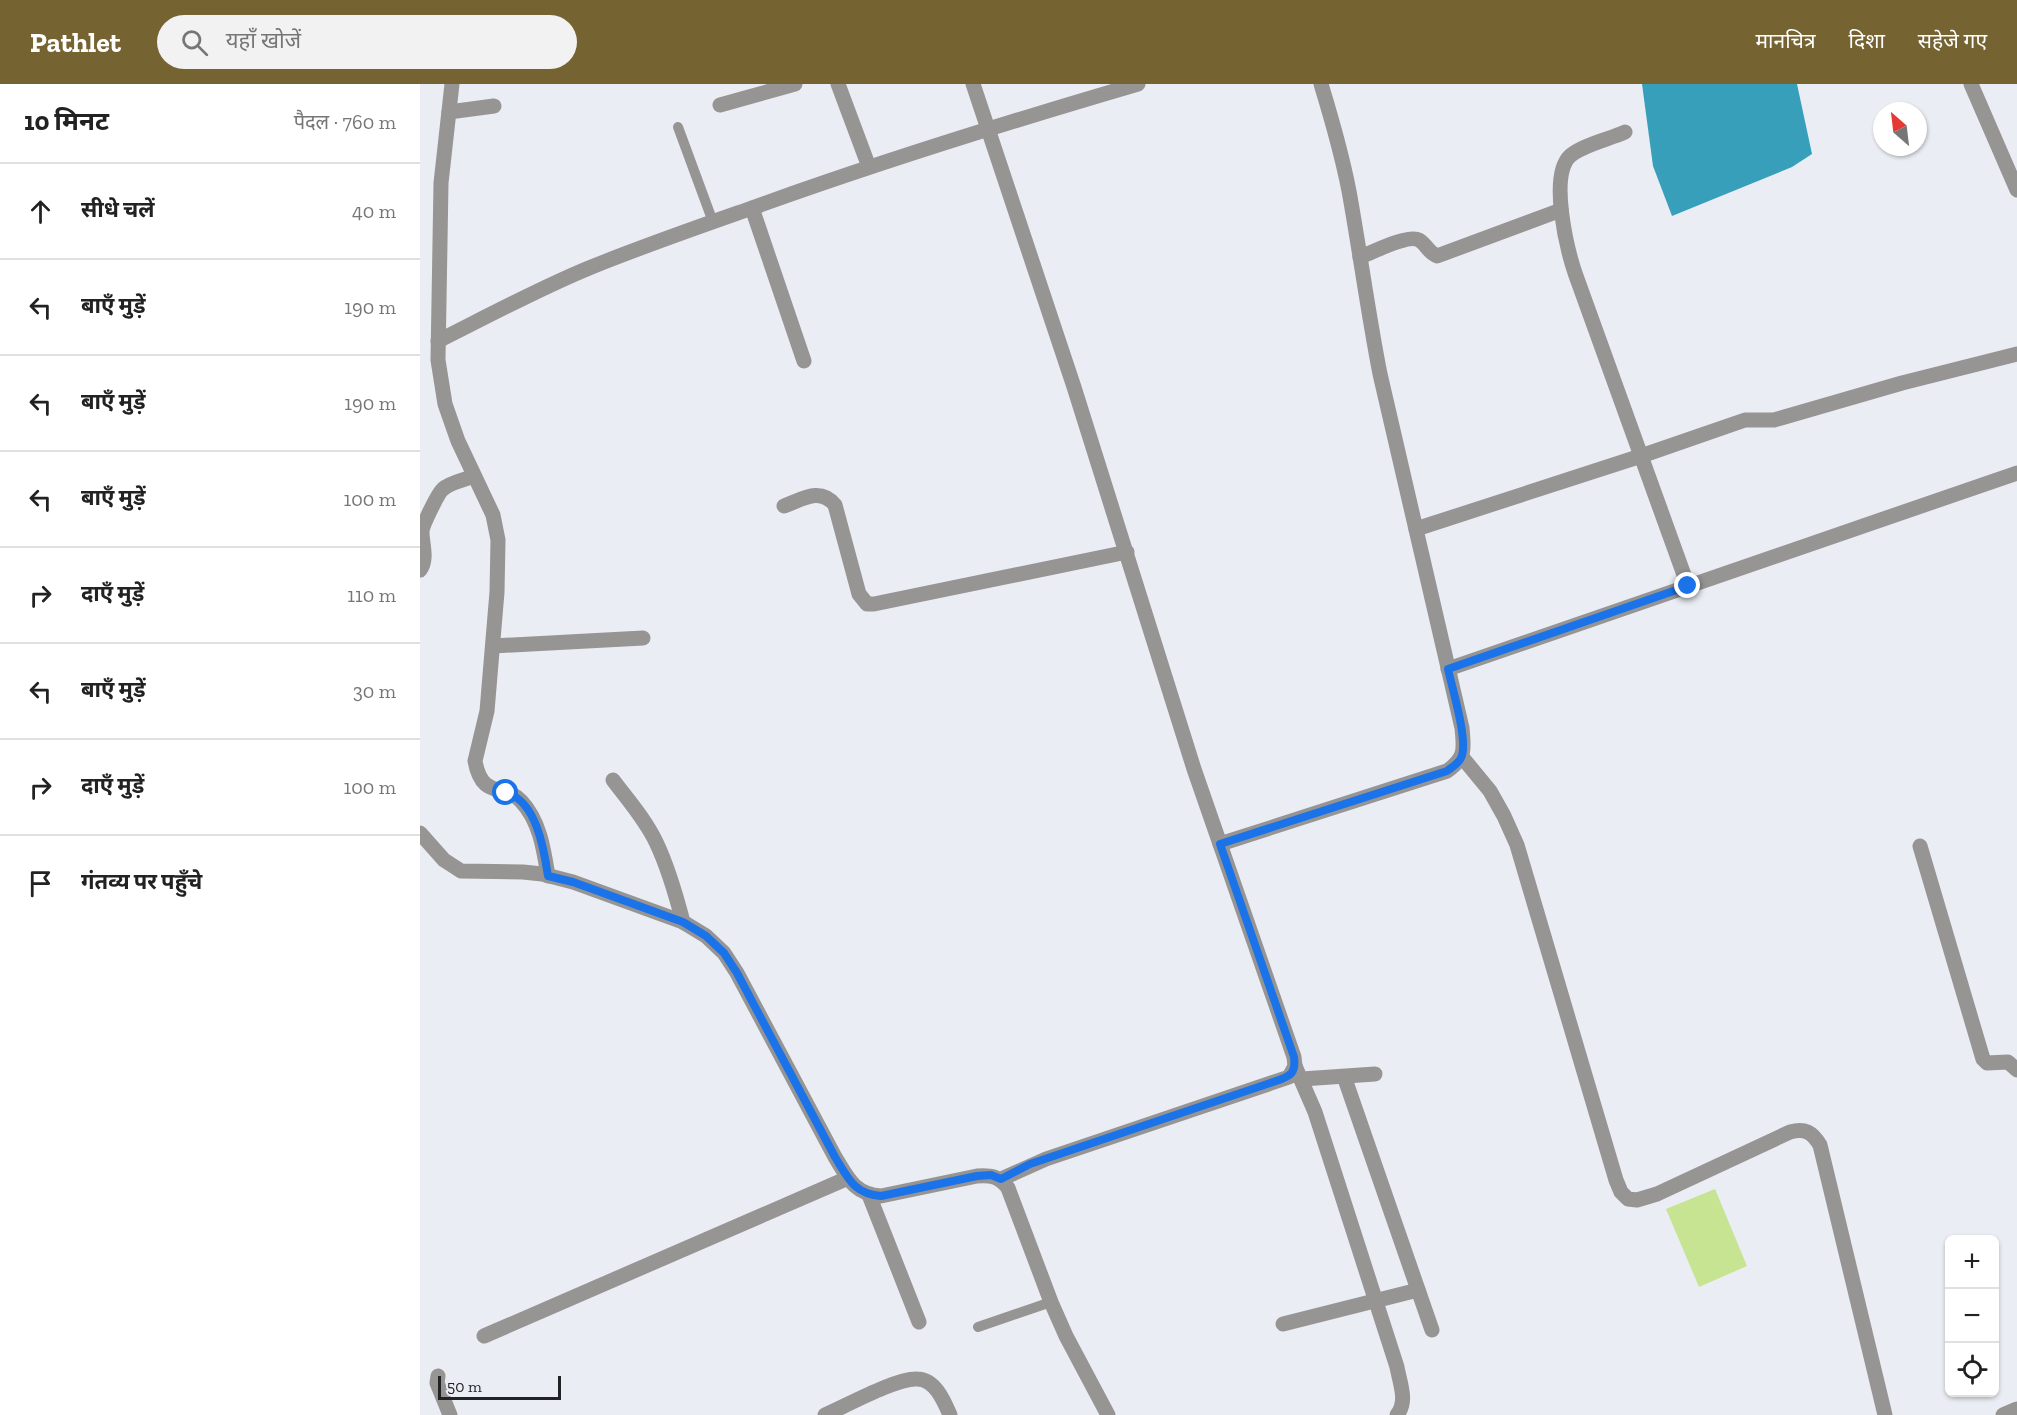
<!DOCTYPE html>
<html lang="hi">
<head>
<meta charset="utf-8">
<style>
	body { margin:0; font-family:"Zilla Slab","Noto Sans Devanagari",serif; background:#f2f2f2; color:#222 }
	.controls { position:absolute; right:18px; bottom:18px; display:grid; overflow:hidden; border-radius:9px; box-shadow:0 2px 4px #0004 }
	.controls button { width:54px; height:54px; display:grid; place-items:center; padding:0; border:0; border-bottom:2px solid #e0e0e0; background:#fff; color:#222; font:30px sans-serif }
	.compass { position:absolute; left:1453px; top:18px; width:54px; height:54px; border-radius:50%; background:#fff; box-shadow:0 2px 4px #0004; rotate:332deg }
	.scale { position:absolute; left:18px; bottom:15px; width:123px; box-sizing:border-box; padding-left:6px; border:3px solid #212224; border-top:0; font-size:16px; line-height:21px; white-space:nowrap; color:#212224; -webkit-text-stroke:4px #eaedf3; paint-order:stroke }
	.stop { position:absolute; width:18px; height:18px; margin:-14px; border:4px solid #1a73e8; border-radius:50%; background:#fff }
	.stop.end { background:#1a73e8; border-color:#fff; box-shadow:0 2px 6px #0008 }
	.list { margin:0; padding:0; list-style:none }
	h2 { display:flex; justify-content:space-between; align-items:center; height:78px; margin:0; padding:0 24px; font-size:26px }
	h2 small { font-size:20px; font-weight:400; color:#767676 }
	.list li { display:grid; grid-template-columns:39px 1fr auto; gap:18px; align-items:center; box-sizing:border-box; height:96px; padding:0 24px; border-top:2px solid #e0e0e0 }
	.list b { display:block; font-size:22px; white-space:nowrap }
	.list em { font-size:20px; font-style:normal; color:#767676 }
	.icon { flex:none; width:33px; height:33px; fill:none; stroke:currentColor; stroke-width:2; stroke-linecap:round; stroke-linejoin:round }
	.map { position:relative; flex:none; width:1597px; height:1331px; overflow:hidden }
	header { display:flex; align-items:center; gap:36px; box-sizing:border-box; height:84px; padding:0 30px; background:#766332; color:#fff }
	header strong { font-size:28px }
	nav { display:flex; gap:33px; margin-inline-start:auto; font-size:21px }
	.search { width:420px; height:54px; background:#f2f2f2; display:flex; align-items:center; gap:15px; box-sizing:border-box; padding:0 21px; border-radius:33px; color:#767676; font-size:22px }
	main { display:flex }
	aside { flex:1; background:#fff }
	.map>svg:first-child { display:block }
	.green { fill:#c6e492 }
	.water { fill:#389fbb }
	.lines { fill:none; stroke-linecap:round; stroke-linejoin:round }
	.lane { stroke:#979494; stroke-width:10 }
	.street { stroke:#979494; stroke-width:15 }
	.route { stroke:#1a73e8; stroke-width:8 }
</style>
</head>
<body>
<header>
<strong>Pathlet</strong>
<div class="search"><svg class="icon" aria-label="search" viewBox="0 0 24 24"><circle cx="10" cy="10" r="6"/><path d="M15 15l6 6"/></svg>यहाँ खोजें</div>
<nav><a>मानचित्र</a><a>दिशा</a><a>सहेजे गए</a></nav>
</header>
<main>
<aside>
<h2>10 मिनट<small>पैदल · 760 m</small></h2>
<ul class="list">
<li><svg class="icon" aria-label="ahead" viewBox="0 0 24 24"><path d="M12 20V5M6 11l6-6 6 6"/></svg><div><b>सीधे चलें</b></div><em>40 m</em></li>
<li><svg class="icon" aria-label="left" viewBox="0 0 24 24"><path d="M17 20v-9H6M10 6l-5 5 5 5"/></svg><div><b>बाएँ मुड़ें</b></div><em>190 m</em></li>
<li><svg class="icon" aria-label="left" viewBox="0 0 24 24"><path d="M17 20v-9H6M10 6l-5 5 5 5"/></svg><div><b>बाएँ मुड़ें</b></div><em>190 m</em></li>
<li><svg class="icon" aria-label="left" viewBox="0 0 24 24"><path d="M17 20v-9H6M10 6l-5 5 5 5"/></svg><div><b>बाएँ मुड़ें</b></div><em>100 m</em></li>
<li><svg class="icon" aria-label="right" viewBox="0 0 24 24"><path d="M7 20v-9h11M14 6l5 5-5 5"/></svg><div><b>दाएँ मुड़ें</b></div><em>110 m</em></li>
<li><svg class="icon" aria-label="left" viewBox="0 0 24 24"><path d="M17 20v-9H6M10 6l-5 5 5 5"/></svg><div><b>बाएँ मुड़ें</b></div><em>30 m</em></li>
<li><svg class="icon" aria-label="right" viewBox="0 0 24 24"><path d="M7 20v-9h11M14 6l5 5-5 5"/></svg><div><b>दाएँ मुड़ें</b></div><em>100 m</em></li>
<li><svg class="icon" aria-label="arrive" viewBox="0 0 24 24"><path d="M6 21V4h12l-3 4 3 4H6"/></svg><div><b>गंतव्य पर पहुँचे</b></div></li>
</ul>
</aside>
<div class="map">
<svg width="1597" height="1331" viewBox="0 0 1597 1331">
	<rect width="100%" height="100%" fill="#eaedf3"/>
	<path class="green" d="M 1295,1105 L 1327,1182 L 1279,1203 L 1246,1125 Z"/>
	<path class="water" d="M 1222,0 L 1377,0 L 1392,70 L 1372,83 L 1252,132 L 1233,82 Z"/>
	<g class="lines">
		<g class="lane">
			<path d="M 258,43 L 293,138"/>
			<path d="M 558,1243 L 631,1218"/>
		</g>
		<g class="street">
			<path d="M 32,0 L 21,99 L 18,276 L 25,320 L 32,340 L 38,357 L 73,431 L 78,456 L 77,508 L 67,627 L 55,677 C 62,716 84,699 101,717 C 120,737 124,767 128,792"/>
			<path d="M 418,0 L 449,83"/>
			<path d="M 553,0 L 654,303 L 774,685 L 874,973 L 875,982 L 869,993 L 626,1075 L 581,1095"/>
			<path d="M 1551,0 L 1597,106"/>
			<path d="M 300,21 L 375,0"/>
			<path d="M 29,28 L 74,22"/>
			<path d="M 1205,48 C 1190,55 1162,61 1150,72 C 1129,92 1147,165 1155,189 L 1268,502"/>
			<path d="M 332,124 L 384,277"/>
			<path d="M 940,173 C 951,169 988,150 999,156 C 1006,160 1008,168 1017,172 L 1141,126"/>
			<path d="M 18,257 C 68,232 118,205 169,184 C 223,162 278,143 332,124 C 459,78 588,38 718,0"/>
			<path d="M 364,422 C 383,415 400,403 415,421 L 439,510 L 447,520 L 454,520 L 707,468"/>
			<path d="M 996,445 L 1221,372 L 1325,336 L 1354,336 L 1482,299 L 1597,270"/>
			<path d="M 0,486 C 8,475 2,460 2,448 C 2,442 18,409 23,405 C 31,398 45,396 54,392"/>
			<path d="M 73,562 L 223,554"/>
			<path d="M 1028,585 L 1597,389"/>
			<path d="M 1042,673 L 1070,707 L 1084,732 L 1097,761 L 1196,1096 L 1201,1108 L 1208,1115 L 1217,1116 L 1237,1110 L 1370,1048 C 1385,1044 1392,1048 1400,1061 L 1465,1331"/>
			<path d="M 193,696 C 208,716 225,735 236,758 C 248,783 256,811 263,838"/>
			<path d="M 0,749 L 24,776 L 41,787 L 103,788 L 122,790 L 153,798 L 263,838 L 286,852 L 304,869 L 317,889 L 415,1073 C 428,1094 434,1110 461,1112 L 557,1092 C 571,1091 579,1092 588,1104 L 631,1218 L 646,1252 L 688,1331"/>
			<path d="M 800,760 L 1027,687 C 1046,674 1044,665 1042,644 L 960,290 C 948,229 940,168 929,107 C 922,71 912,36 901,0"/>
			<path d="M 1500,762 L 1563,975 L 1567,979 L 1588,978 L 1597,986"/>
			<path d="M 875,982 L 895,1028 L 977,1283 C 980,1300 988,1317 977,1331"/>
			<path d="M 882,995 L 955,990"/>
			<path d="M 926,998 L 1012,1246"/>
			<path d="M 449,1111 L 499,1238"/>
			<path d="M 863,1240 L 998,1206"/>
			<path d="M 64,1252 L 428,1094"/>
			<path d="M 18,1292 L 17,1299 L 30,1331"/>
			<path d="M 405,1331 C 426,1322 476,1294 497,1295 C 515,1295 524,1317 530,1331"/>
			<path d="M 1583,1331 L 1597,1325"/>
		</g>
	</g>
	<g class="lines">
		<path class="route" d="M 86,709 C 116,716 124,765 128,792 L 153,798 L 263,838 L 286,852 L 304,869 L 317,889 L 415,1073 C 428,1094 434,1110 461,1112 L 557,1092 L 571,1091 L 581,1095 L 610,1080 L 856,997 C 871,992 876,989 874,973 L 800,760 L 1027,687 C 1032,683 1038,680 1041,674 C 1049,658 1032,604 1028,585 L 1268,502"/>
	</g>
</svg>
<div class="controls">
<button>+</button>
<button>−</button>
<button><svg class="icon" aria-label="locate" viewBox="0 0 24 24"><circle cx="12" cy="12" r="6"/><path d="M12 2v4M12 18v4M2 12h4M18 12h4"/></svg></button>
</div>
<svg class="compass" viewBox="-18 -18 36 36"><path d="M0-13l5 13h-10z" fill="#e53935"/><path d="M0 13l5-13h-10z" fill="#767676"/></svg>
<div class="scale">50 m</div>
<div class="stop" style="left:86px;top:709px"></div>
<div class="stop end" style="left:1268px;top:502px"></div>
</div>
</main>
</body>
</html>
